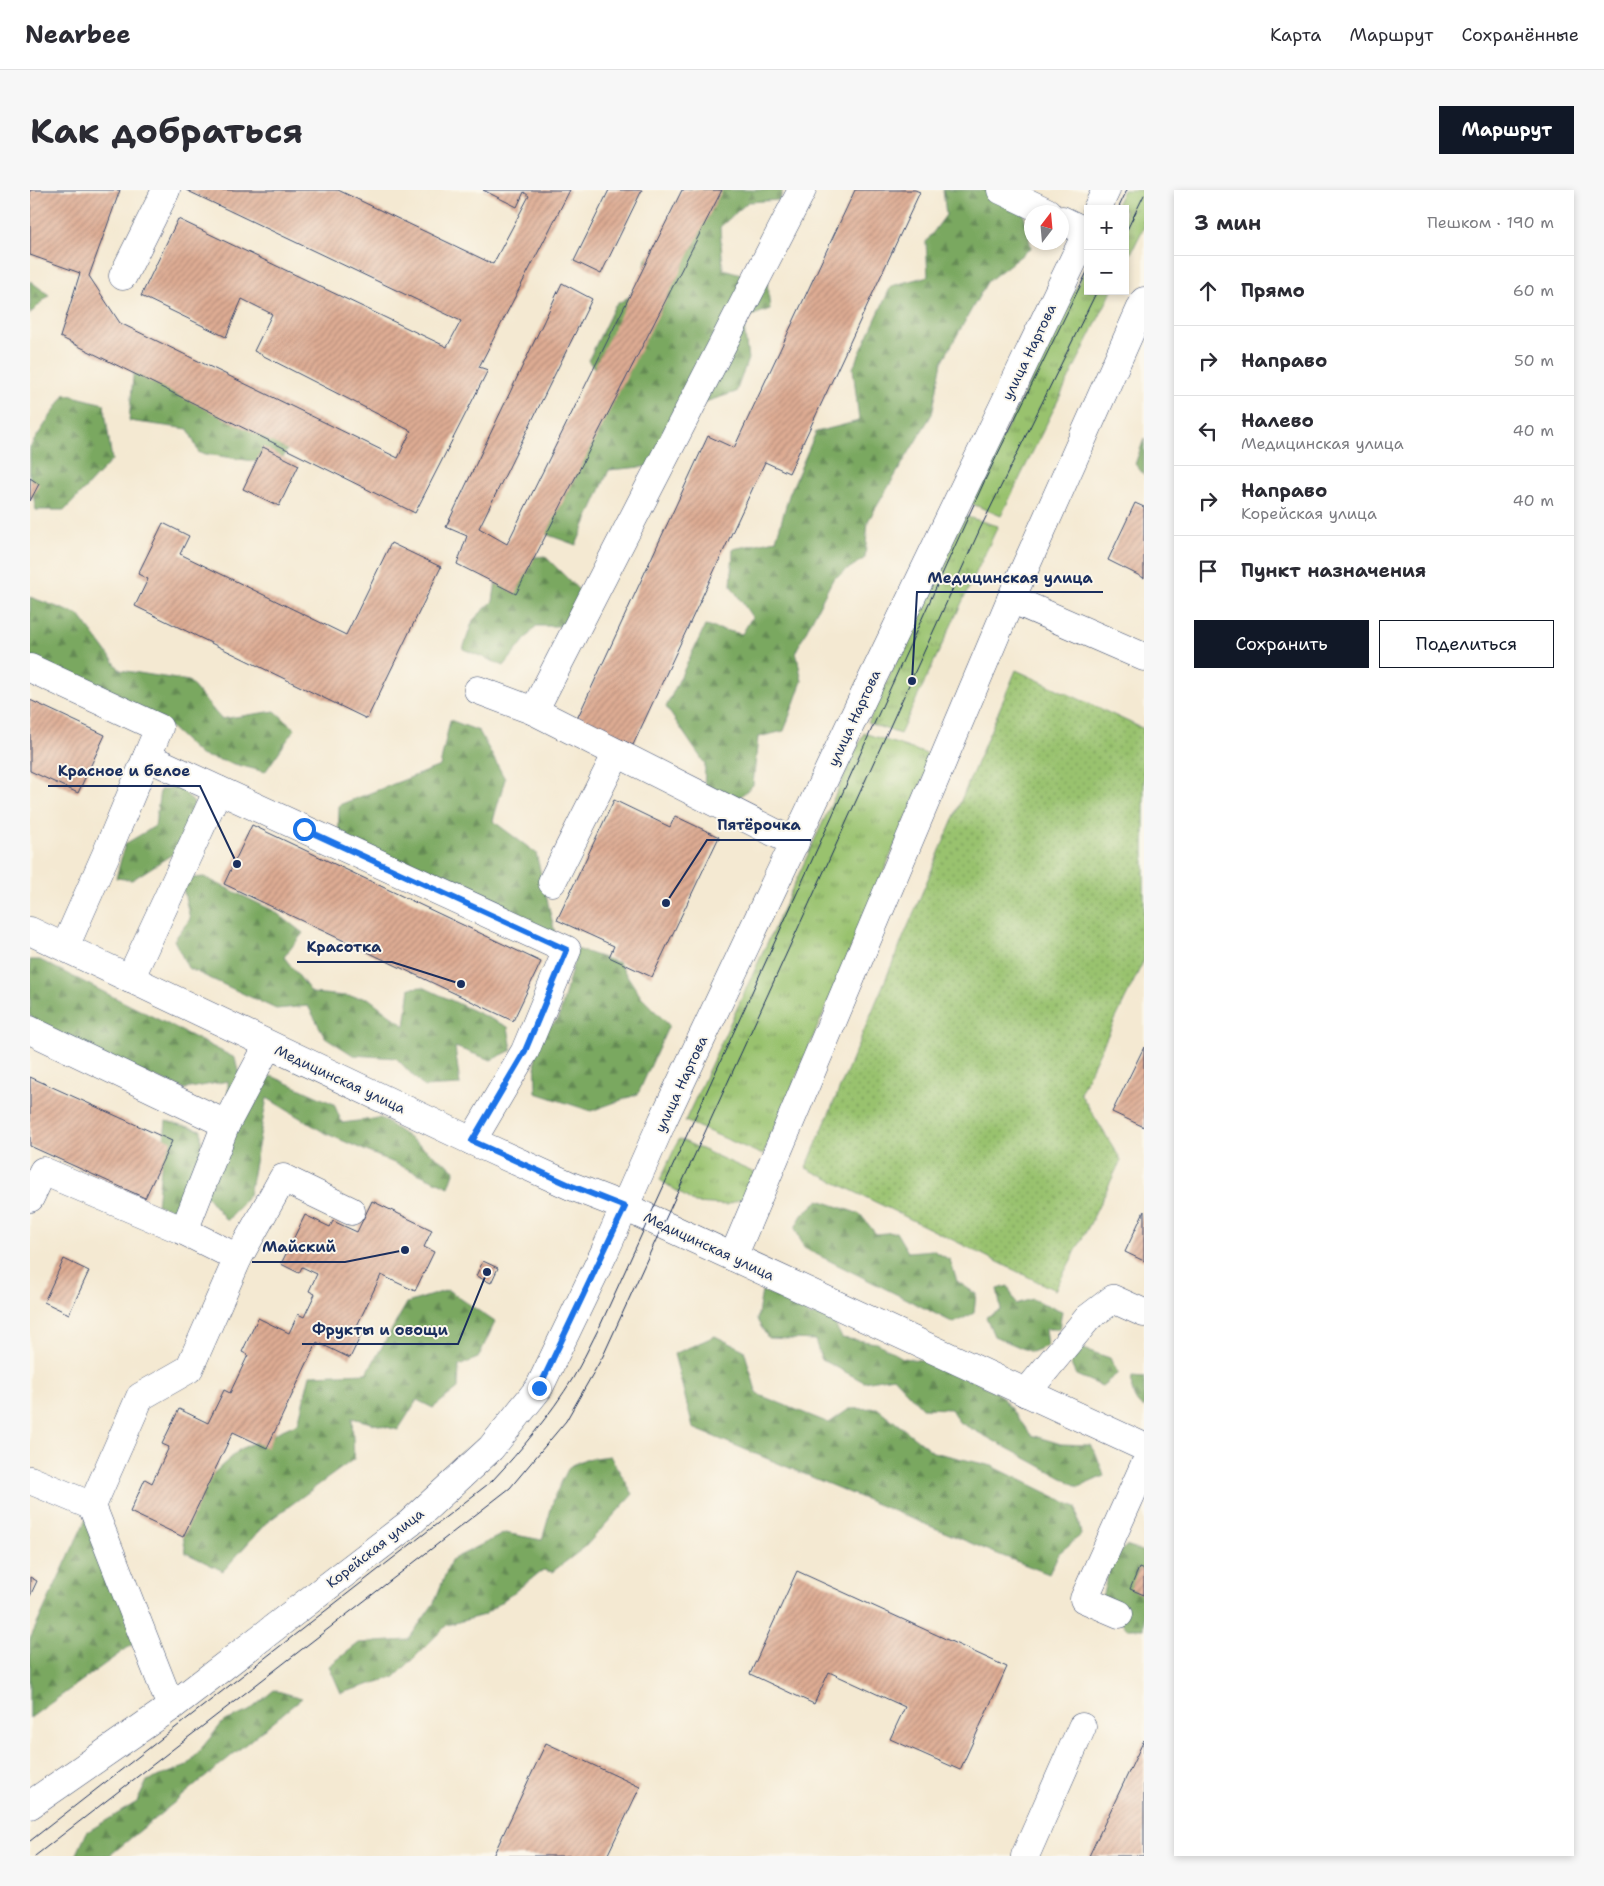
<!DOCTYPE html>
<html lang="ru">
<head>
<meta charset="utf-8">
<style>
	body { margin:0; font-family:"Shantell Sans",sans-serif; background:#f7f7f7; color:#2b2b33 }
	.controls { position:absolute; right:15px; top:15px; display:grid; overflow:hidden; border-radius:0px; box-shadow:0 2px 8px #0003 }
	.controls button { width:45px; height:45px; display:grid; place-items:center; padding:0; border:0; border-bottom:1px solid #e1e1e2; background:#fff; color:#2b2b33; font:25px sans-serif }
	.compass { position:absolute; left:994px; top:15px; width:45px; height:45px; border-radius:50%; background:#fff; box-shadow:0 2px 8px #0003; rotate:16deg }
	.stop { position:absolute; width:15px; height:15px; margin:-11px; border:4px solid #1a73e8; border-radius:50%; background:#fff }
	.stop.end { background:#1a73e8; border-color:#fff; box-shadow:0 1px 5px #0008 }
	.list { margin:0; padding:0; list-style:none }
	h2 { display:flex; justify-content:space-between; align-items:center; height:65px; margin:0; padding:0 20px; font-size:21px }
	h2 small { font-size:16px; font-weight:400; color:#7c7c81 }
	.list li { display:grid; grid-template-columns:32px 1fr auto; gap:15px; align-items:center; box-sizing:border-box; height:70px; padding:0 20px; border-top:1px solid #e1e1e2 }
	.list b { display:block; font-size:19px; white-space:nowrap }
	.list p { margin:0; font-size:16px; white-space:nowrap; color:#7c7c81 }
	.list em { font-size:16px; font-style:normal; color:#7c7c81 }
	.actions { display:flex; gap:10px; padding:15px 20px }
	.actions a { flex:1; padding:11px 0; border:1px solid #111827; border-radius:0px; text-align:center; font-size:18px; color:#111827 }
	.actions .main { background:#111827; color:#fff }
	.icon { flex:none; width:28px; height:28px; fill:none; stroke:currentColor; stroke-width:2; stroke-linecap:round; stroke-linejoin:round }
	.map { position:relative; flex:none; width:1114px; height:1666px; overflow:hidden; border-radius:0px }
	header { display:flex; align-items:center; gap:30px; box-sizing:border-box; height:70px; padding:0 25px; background:#fff; border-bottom:1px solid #e1e1e2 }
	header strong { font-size:24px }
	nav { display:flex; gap:28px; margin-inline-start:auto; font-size:18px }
	.intro { display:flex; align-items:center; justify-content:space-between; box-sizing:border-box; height:120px; padding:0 30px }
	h1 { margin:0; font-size:35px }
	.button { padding:12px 22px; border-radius:0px; background:#111827; color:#fff; font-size:18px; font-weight:700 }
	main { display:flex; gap:30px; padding:0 30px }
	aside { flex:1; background:#fff; border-radius:0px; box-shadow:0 2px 8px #0003 }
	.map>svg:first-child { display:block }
	.grass { fill:url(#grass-tufts); stroke:#5a7866 }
	.forest { fill:url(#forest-firs); stroke:#4a6c60 }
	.park { fill:url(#park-dots); stroke:#5a7866 }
	.building { fill:url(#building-hatch) }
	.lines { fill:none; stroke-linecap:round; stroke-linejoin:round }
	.minor-casing { stroke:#3c4b6f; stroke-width:29 }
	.minor { stroke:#fff; stroke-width:28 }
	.tram { stroke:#1b2f5e; stroke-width:1 }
	.route { stroke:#1a73e8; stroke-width:6 }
	.labels { text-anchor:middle; stroke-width:4; stroke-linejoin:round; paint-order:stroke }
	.street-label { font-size:14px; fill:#1b2f5e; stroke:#fbf7ec }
	.leader { fill:none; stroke:#1b2f5e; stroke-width:2 }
	.callout-dot { fill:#1b2f5e; stroke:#fbf7ec; stroke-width:2 }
	.callout-label { font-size:15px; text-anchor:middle; font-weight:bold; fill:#1b2f5e; stroke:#fbf7ec; stroke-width:4; stroke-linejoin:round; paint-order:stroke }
</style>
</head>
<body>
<header>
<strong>Nearbee</strong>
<nav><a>Карта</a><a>Маршрут</a><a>Сохранённые</a></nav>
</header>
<div class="intro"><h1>Как добраться</h1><a class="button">Маршрут</a></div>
<main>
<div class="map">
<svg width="1114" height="1666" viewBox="0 0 1114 1666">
	<defs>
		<pattern id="grass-tufts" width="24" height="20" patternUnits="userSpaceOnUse" patternTransform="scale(1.25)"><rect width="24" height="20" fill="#99c26e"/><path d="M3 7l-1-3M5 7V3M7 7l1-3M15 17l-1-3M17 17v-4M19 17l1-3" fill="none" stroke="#7c9e5e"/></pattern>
		<pattern id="forest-firs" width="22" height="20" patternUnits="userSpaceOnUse" patternTransform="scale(1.25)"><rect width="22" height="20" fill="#7aa861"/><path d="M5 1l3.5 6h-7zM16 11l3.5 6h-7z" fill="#638953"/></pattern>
		<pattern id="park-dots" width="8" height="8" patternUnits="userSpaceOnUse" patternTransform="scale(1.25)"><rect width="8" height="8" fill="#99c26e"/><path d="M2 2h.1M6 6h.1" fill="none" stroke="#7c9e5e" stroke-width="1.8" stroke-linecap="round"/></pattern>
		<pattern id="building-hatch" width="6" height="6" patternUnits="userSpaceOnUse" patternTransform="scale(1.25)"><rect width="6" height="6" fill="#deac93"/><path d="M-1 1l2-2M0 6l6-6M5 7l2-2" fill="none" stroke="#b38c7b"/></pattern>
	</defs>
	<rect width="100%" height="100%" fill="#fbf7ec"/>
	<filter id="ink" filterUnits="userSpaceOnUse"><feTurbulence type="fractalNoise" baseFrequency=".02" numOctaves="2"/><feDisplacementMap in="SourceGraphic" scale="10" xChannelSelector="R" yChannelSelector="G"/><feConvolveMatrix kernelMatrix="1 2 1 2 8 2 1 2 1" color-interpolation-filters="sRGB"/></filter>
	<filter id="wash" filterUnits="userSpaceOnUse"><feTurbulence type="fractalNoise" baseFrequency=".0096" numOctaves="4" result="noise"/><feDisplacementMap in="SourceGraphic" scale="20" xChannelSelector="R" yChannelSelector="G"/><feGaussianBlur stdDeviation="1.12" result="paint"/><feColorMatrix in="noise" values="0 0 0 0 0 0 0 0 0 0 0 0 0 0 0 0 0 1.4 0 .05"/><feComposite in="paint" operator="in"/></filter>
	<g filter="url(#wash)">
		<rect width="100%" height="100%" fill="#f4e9d2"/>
		<g class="grass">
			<path d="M 1093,0 L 1114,0 L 1114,37 L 1095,75 L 1095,19 L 1084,19 Z"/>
			<path d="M 1058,73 L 1058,101 L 1082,101 L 971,326 L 940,313 Z"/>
			<path d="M 934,326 L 968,336 L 870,544 L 838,533 Z"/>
			<path d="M 834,543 L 903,566 L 733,965 L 655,931 Z"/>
			<path d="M 649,949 L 727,984 L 717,1006 L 697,1015 L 665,1013 L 630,990 Z"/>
		</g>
		<g class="forest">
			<path d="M 659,0 L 753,0 L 750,10 L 718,12 L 690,37 L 693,79 L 737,91 L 740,119 L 713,129 L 718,169 L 706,202 L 675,212 L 623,276 L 579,280 L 546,355 L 510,342 L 577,192 L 558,171 L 585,115 L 612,99 L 616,68 L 649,46 Z"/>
			<path d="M 913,0 L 989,0 L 1001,58 L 957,92 L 912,172 L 902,224 L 838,331 L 835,368 L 803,389 L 766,461 L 772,491 L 754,541 L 728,547 L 723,595 L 702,614 L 674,602 L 675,574 L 636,517 L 675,436 L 712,444 L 722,427 L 701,396 L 703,359 L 746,350 L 759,305 L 786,242 L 829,231 L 823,178 L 861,96 L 898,86 L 896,52 L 916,25 Z"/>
			<path d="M 0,91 L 19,105 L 0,124 Z"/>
			<path d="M 105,165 L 263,245 L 250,275 L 169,263 L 158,239 L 99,231 Z"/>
			<path d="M 35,204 L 74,214 L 82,270 L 35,320 L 6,320 L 0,289 L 0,257 Z"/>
			<path d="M 1114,249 L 1114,285 L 1105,274 Z"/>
			<path d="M 515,366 L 551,402 L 534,436 L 506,436 L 474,476 L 433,459 L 443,430 L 463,411 L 469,371 Z"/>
			<path d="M 0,407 L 49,425 L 90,480 L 159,491 L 191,529 L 245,521 L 265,539 L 235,582 L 170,565 L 132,529 L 0,486 Z"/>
			<path d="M 420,530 L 449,541 L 475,589 L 463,631 L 506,663 L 525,743 L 426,718 L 413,687 L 365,688 L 308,663 L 309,615 L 410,576 Z"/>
			<path d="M 149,596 L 164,613 L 152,658 L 102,690 L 86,688 L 95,654 L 125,636 L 130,600 Z"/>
			<path d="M 174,687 L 244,721 L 273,743 L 254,767 L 282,803 L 338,808 L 375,836 L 380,798 L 393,797 L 478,837 L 482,860 L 461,870 L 425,857 L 430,895 L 394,897 L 366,868 L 323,865 L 295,847 L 278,816 L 246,819 L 158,778 L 144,750 L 160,729 L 151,689 Z"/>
			<path d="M 547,759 L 589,773 L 611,807 L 639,835 L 608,904 L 561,921 L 506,903 L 505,850 L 529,828 Z"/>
			<path d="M 0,770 L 10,770 L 205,868 L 208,881 L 244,887 L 304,914 L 312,933 L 351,928 L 425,980 L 419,997 L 295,943 L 237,908 L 219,1005 L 197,1031 L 165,992 L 143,1019 L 127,1015 L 136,931 L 171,940 L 172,963 L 199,957 L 198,891 L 155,899 L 17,845 L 0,825 Z"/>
			<path d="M 789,1010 L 830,1024 L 846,1044 L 866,1042 L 878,1062 L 903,1060 L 920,1070 L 927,1091 L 946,1104 L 944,1123 L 924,1133 L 774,1058 L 765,1038 L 772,1025 Z"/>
			<path d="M 978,1096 L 986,1114 L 1002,1109 L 1032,1121 L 1029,1139 L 1015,1139 L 1017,1156 L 1001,1162 L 964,1146 L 956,1127 L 971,1120 L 967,1099 Z"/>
			<path d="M 418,1100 L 465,1132 L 448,1168 L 429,1176 L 428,1198 L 403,1218 L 387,1210 L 368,1240 L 322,1228 L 324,1269 L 236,1333 L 193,1381 L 156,1363 L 148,1316 L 210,1259 L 268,1233 L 280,1185 L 337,1183 L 377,1113 Z"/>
			<path d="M 732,1101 L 770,1114 L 779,1126 L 799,1123 L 812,1148 L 847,1153 L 873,1168 L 915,1173 L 971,1206 L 1001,1245 L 1031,1254 L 1060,1255 L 1067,1266 L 1074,1286 L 1049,1297 L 929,1232 L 921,1219 L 892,1218 L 863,1187 L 834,1192 L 791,1169 L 785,1150 L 738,1148 L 727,1130 Z"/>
			<path d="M 685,1146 L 714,1160 L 727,1204 L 799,1233 L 819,1219 L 847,1218 L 903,1262 L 962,1276 L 1046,1317 L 1051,1345 L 1029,1363 L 1019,1384 L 965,1363 L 663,1238 L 644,1164 Z"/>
			<path d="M 1045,1156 L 1080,1168 L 1088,1183 L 1072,1196 L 1046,1185 L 1036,1164 Z"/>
			<path d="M 1102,1187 L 1114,1188 L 1114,1218 C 1103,1212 1100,1197 1102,1187 Z"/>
			<path d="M 580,1266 L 603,1304 L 555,1357 L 522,1382 L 513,1380 L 454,1425 L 417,1435 L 365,1487 L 311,1503 L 299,1476 L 329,1453 L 378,1450 L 404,1413 L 421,1370 L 475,1343 L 512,1350 L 525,1305 L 539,1277 L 555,1269 Z"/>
			<path d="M 62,1316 L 114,1446 L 0,1528 L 0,1449 Z"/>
			<path d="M 1096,1356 L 1114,1362 L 1114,1439 L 1097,1439 L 1072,1407 L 1081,1372 Z"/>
			<path d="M 244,1500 L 272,1508 L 79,1666 L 46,1666 L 57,1642 L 107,1612 L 117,1591 L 157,1576 L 193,1532 L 219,1521 Z"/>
		</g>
		<path class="park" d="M 986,480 L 1114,539 L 1114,770 L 1050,903 L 1091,970 L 1060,1034 L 1025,1100 L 776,978 Z"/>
		<g id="blocks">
			<g class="building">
				<path d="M 0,0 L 90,0 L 59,86 L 90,133 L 368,268 L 381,241 L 224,161 L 242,124 L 212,109 L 196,147 L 111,106 L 148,29 L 417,157 L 431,131 L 156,0 L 308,0 L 463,74 L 499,6 L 494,2 L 487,17 L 453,0 L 540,0 L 449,177 L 458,180 L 385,323 L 30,147 L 50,83 L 0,65 Z"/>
				<path d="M 579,0 L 612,0 L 571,84 L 544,71 Z"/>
				<path d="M 652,0 L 692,0 L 486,404 L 427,374 L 437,346 L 416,337 L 532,93 L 562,109 L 449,338 L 477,354 Z"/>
				<path d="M 825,0 L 885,0 L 890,2 L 759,283 L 735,272 L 603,555 L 547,529 L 678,246 L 704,258 Z"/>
				<path d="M 233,257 L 269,275 L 249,316 L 213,299 Z"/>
				<path d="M 0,288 L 9,294 L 0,311 Z"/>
				<path d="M 1105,313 L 1114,317 L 1114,388 L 1078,370 Z"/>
				<path d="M 133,333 L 159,346 L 150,364 L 316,445 L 361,353 L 411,377 L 337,529 L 105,416 L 118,389 L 108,384 Z"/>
				<path d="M 0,510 L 75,545 L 48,603 L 0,581 Z"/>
				<path d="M 584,610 L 640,637 L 645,626 L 689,647 L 622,787 L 579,767 L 584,756 L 527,730 Z"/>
				<path d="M 222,635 L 511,772 L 483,831 L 194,694 Z"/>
				<path d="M 1114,857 L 1114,937 L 1082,922 Z"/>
				<path d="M 0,887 L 142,951 L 115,1008 L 0,956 Z"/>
				<path d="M 342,1011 L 402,1040 L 394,1057 L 404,1062 L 385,1101 L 351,1085 L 325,1140 L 332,1143 L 320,1168 L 287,1152 L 237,1258 L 203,1242 L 153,1347 L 100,1322 L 115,1289 L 122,1293 L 139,1257 L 132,1254 L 149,1219 L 178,1233 L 194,1200 L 200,1203 L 218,1165 L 212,1162 L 228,1128 L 259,1143 L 268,1124 L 274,1127 L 285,1104 L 279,1101 L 287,1084 L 272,1077 L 269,1083 L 251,1074 L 275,1025 L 300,1037 L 303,1031 L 327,1042 Z"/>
				<path d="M 1114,1021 L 1114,1071 L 1095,1062 Z"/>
				<path d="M 34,1069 L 59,1081 L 39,1124 L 14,1112 Z"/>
				<path d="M 453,1071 L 468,1078 L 461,1093 L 446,1086 Z"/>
				<path d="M 1109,1378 L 1114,1380 L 1114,1405 L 1100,1399 Z"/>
				<path d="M 767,1381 L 977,1477 L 930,1580 L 860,1549 L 875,1517 L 799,1482 L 784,1514 L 720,1484 Z"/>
				<path d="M 0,1387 L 7,1391 L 0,1406 Z"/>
				<path d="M 1114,1550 L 1114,1666 L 1059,1666 Z"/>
				<path d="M 516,1553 L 610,1597 L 577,1666 L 463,1666 Z"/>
			</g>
		</g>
	</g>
	<g filter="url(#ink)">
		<use href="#blocks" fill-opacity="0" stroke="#3c4b6f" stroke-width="1"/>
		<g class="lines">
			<defs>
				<g id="minor">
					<path d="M 971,0 L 1017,22"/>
					<path d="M 1067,19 L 1076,0"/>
					<path d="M 1032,30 L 1057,42"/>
					<path d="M 93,86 L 136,0"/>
					<path d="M 981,409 L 1114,467"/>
					<path d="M 0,478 L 129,538 L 77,662 L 35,757"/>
					<path d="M 448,500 L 504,521 L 765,653"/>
					<path d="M 504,521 L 772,0"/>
					<path d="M 117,567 L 537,760 L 495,861 L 442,951"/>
					<path d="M 522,692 L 587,563"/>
					<path d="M 0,741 L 442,951 L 541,996 L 595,1017 L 1114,1257"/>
					<path d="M 100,789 L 188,600"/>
					<path d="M 0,840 L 196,934"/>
					<path d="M 0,1008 L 13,981 L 154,1041 L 208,1068 L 159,1179 L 110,1207 L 62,1316 L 141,1517"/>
					<path d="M 154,1041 L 196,934 L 238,855"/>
					<path d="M 703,1067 L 981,409 L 1114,111"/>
					<path d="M 208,1068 L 253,988 L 321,1021"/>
					<path d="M 996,1203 L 1058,1128 L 1083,1109 L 1114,1123"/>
					<path d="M 0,1290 L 62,1316"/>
					<path d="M 1089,1424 L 1054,1409 L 1114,1276"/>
					<path d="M 0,1615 L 141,1517 L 380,1333 L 461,1258 L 509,1198 L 575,1061 L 633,930 L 820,535 L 1058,40"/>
					<path d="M 995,1666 L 1052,1537"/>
				</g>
			</defs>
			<use href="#minor" class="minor-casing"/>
			<use href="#minor" class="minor"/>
			<g class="tram">
				<path d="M 1088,19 L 1097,0"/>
				<path d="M 1095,44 L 1114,5"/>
				<path d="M 0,1651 L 462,1291 C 492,1259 520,1225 543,1188 C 553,1171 561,1153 570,1136 L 955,290 L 1058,80"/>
				<path d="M 5,1666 L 480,1298 L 536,1231 L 573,1166 L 950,339 L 1067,101"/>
			</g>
		</g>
	</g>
	<g class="lines" filter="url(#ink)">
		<path class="route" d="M 274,639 L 537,760 L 495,861 L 442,951 L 542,996 L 595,1017 L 509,1198"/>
	</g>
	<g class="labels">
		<g class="street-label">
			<text transform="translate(999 162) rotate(-64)" y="5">улица Нартова</text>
			<text transform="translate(824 528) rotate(-65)" y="5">улица Нартова</text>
			<text transform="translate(310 889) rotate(25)" y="5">Медицинская улица</text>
			<text transform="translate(651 894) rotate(-65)" y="5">улица Нартова</text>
			<text transform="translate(679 1056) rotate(25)" y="5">Медицинская улица</text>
			<text transform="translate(345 1358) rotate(-38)" y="5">Корейская улица</text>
		</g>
	</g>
	<path class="leader" d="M882 491L887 402H1073M207 674L170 596H18M636 713L677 650H781M431 794L362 772H267M375 1060L315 1072H222M457 1082L428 1154H272"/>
	<g class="callout-dot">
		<circle cx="882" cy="491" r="5"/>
		<circle cx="207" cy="674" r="5"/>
		<circle cx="636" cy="713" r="5"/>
		<circle cx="431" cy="794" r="5"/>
		<circle cx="375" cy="1060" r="5"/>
		<circle cx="457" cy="1082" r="5"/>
	</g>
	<g class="callout-label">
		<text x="980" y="393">Медицинская улица</text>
		<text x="94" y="586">Красное и белое</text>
		<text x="729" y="640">Пятёрочка</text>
		<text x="314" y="762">Красотка</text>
		<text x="269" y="1062">Майский</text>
		<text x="350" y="1145">Фрукты и овощи</text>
	</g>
</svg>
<div class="controls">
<button>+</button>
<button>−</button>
</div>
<svg class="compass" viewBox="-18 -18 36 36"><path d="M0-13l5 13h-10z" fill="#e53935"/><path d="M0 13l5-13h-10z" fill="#7c7c81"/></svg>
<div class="stop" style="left:274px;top:639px"></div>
<div class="stop end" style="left:509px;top:1198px"></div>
</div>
<aside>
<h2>3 мин<small>Пешком · 190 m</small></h2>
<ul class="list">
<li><svg class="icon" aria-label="ahead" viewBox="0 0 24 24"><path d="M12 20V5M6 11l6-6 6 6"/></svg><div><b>Прямо</b></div><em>60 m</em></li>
<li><svg class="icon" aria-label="right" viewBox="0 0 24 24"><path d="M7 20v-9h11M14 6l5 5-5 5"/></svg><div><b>Направо</b></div><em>50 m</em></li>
<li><svg class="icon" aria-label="left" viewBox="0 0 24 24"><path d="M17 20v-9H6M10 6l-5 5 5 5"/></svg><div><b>Налево</b><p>Медицинская улица</p></div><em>40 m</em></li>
<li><svg class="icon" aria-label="right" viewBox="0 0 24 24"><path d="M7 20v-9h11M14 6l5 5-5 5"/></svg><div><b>Направо</b><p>Корейская улица</p></div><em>40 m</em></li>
<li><svg class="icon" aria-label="arrive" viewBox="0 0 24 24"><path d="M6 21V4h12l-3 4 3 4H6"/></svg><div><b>Пункт назначения</b></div></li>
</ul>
<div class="actions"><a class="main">Сохранить</a><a>Поделиться</a></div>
</aside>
</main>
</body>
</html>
